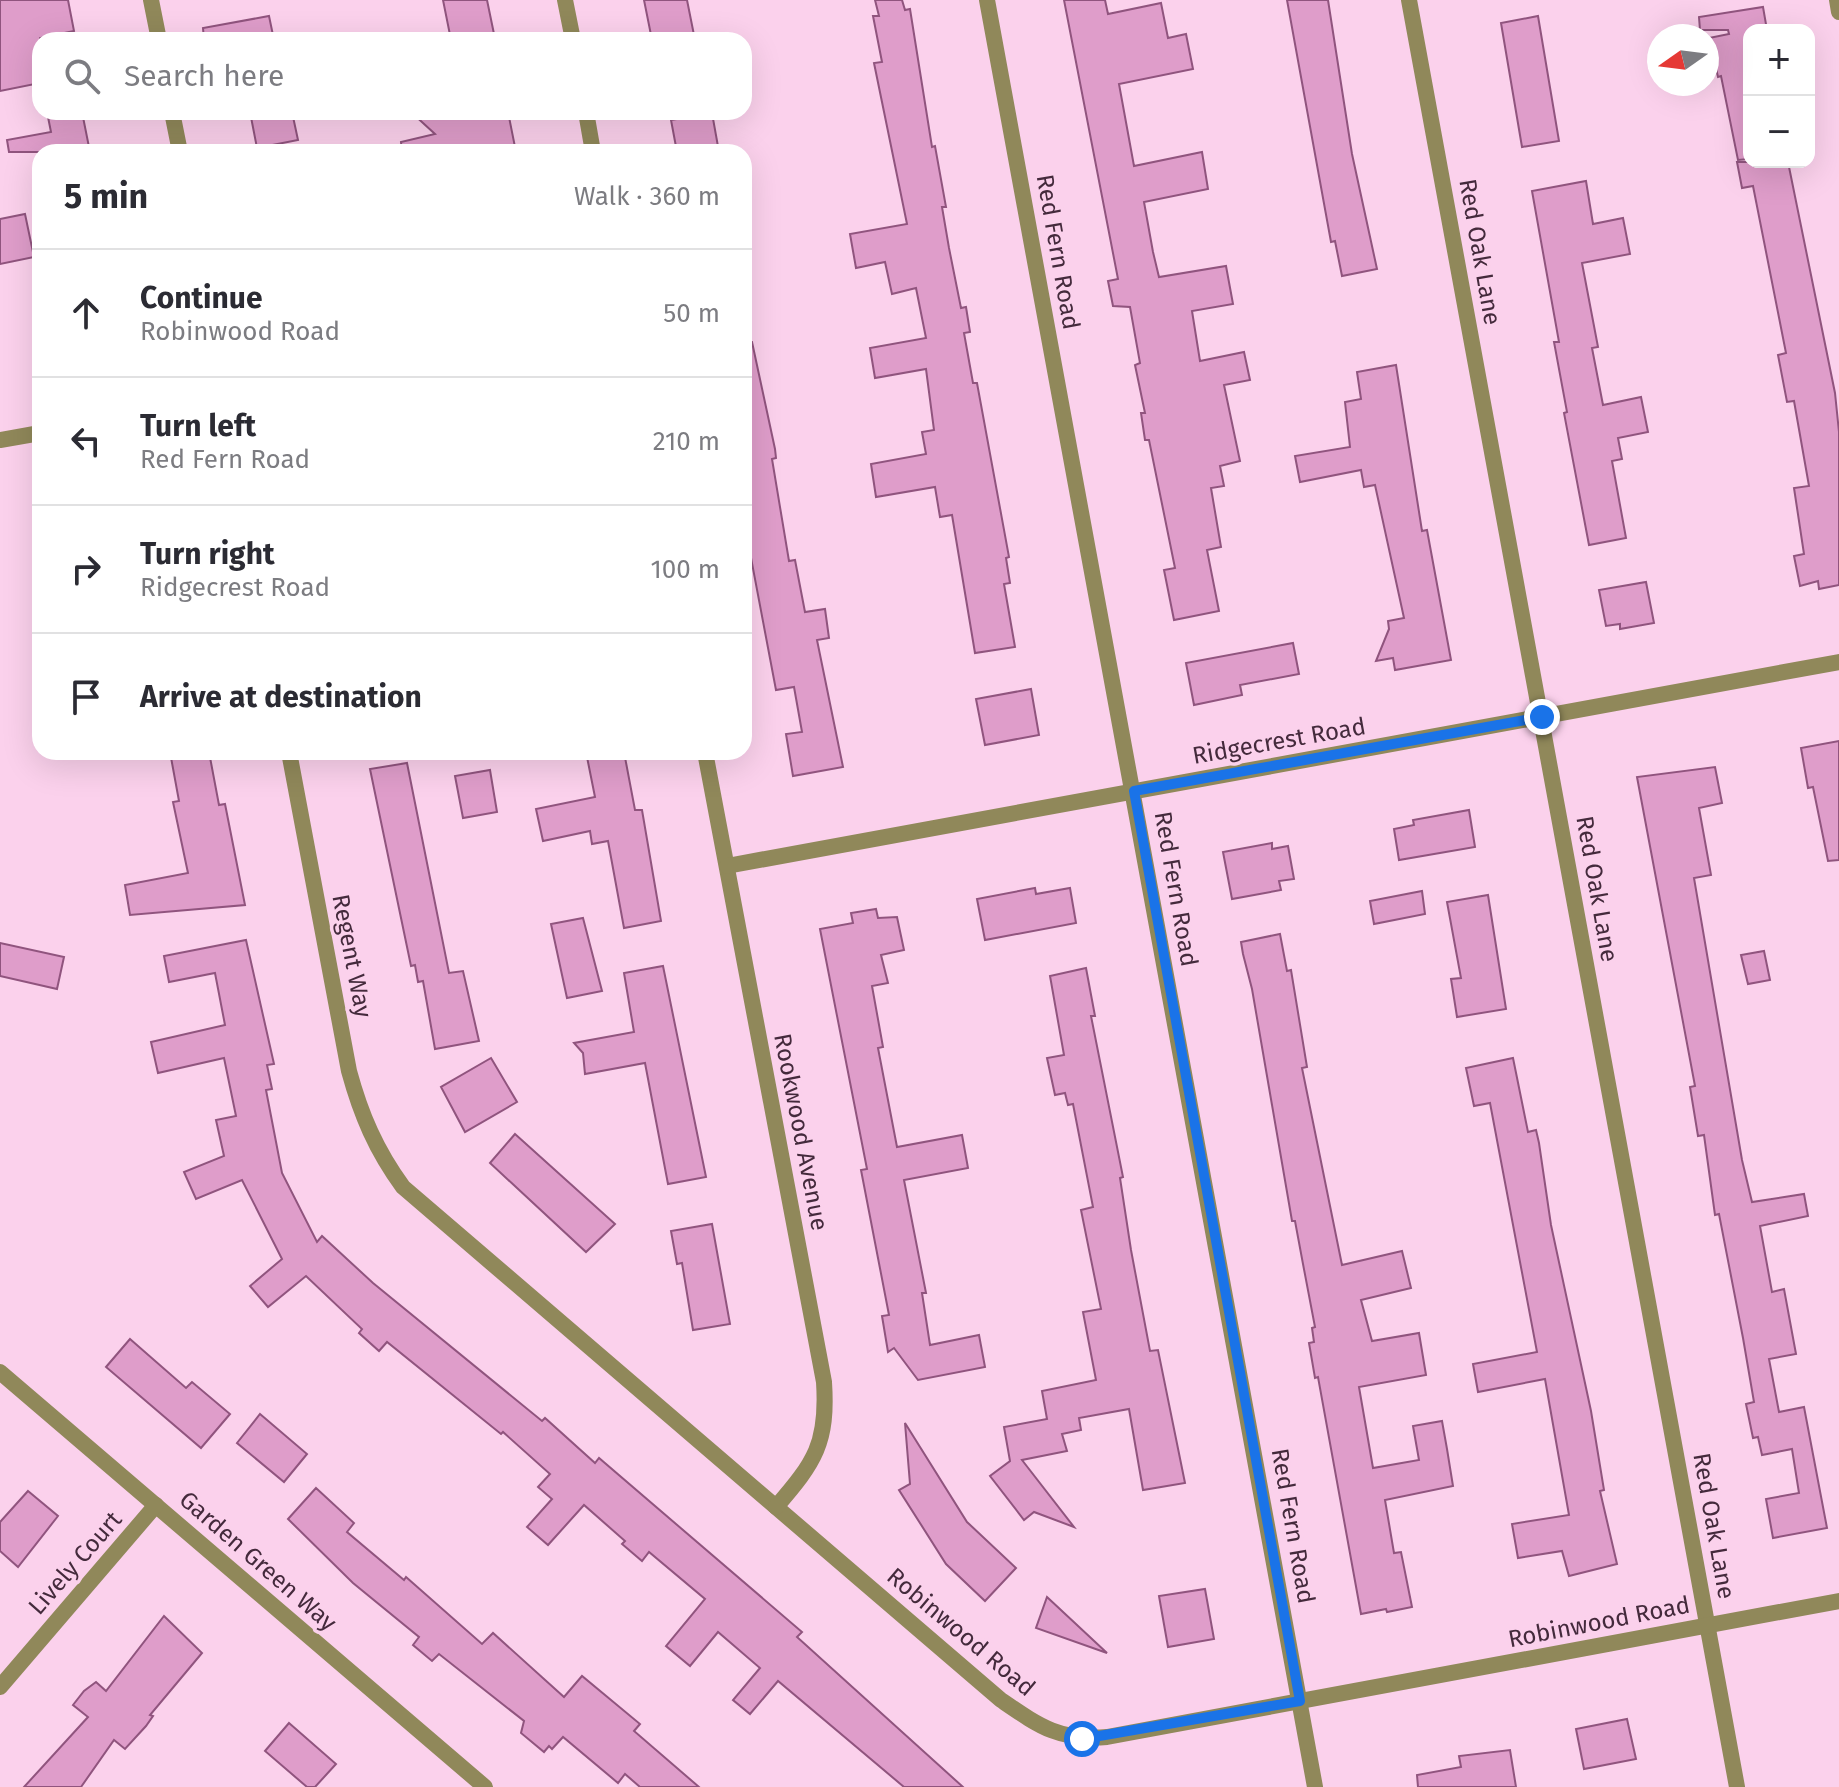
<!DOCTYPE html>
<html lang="en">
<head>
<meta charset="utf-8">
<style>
	body { margin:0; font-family:"Fira Sans",sans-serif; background:#f7f7f7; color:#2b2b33 }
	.controls { position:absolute; right:24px; top:24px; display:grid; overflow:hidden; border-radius:16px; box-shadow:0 8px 32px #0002 }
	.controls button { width:72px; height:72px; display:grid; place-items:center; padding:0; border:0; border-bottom:2px solid #e1e1e2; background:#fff; color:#2b2b33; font:40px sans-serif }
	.compass { position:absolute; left:1647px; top:24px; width:72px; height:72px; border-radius:50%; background:#fff; box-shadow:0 8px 32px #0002; rotate:256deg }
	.stop { position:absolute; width:24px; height:24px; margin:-18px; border:6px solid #1a73e8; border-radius:50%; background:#fff }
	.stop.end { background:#1a73e8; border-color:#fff; box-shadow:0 2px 8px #0008 }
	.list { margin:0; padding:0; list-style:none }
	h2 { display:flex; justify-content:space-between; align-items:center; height:104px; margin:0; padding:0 32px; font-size:34px }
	h2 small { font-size:26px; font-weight:400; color:#7c7c81 }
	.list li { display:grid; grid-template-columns:52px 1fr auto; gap:24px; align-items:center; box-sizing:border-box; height:128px; padding:0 32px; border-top:2px solid #e1e1e2 }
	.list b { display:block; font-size:30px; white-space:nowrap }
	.list p { margin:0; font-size:26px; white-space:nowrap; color:#7c7c81 }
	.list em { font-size:26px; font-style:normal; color:#7c7c81 }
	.icon { flex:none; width:44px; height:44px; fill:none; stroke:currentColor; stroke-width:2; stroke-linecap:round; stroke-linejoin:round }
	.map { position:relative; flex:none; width:1839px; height:1787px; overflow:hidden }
	.search { position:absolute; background:#fff; box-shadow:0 8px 32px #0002; left:32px; top:32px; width:720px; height:88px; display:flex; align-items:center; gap:20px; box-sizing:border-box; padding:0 28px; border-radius:24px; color:#7c7c81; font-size:30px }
	.panel { position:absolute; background:#fff; box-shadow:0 8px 32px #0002; left:32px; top:144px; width:720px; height:616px; border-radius:24px }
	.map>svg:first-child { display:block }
	.building { fill:#df9dca; stroke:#90547e; stroke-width:2 }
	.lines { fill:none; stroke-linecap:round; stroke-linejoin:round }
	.street { stroke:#90885a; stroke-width:16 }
	.route { stroke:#1a73e8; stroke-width:10 }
	.labels { text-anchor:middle; stroke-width:7; stroke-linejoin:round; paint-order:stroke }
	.street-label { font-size:24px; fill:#442a3c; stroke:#fbd1ec }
</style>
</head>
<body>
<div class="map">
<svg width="1839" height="1787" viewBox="0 0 1839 1787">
	<rect width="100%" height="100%" fill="#fbd1ec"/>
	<g class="building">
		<path d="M 0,0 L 68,0 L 74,31 L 40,38 L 40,83 L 0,91 Z"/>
		<path d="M 443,0 L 487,0 L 494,34 L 451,40 Z"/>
		<path d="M 644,0 L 687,0 L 695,40 L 652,40 Z"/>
		<path d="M 875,0 L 902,0 L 905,10 L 910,9 L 932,147 L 935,146 L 946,207 L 942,207 L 949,248 L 961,308 L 966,307 L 970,332 L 964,333 L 973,383 L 977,383 L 1009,557 L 1006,558 L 1010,583 L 1004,584 L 1015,647 L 975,653 L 952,515 L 940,517 L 935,487 L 876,497 L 871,464 L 926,454 L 922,432 L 934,430 L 926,369 L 875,378 L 870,348 L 926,338 L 916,288 L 892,294 L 885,262 L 856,268 L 850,234 L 907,224 L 874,63 L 882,62 L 873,16 L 879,16 Z"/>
		<path d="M 1064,0 L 1105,0 L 1108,14 L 1161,3 L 1168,38 L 1186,34 L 1193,69 L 1119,84 L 1134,166 L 1202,152 L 1208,189 L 1144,202 L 1153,252 L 1159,277 L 1226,266 L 1233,304 L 1192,311 L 1200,361 L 1244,352 L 1250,380 L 1224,385 L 1240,461 L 1220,466 L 1224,486 L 1211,488 L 1221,547 L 1207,550 L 1219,611 L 1174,620 L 1164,570 L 1175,568 L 1149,440 L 1145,440 L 1141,413 L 1145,413 L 1135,365 L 1140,363 L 1130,307 L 1113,306 L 1108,281 L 1118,279 Z"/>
		<path d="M 1287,0 L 1328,0 L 1352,154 L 1377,269 L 1342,276 L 1335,241 L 1331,242 Z"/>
		<path d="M 1763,7 L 1767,30 L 1749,30 L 1749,159 L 1738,160 L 1721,76 L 1718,77 L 1709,38 L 1729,34 L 1728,30 L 1700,30 L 1699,17 Z"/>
		<path d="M 269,16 L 274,40 L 204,40 L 203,28 Z"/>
		<path d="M 1538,16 L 1559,141 L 1522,147 L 1501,23 Z"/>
		<path d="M 47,112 L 82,112 L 90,152 L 9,152 L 7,140 L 51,132 Z"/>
		<path d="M 250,112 L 292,112 L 298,140 L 257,148 Z"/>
		<path d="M 411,112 L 508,112 L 516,152 L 402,152 L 401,142 L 435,134 Z"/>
		<path d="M 712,113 L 719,152 L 677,152 L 671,120 Z"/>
		<path d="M 1737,162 L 1788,162 L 1835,393 L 1839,432 L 1839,585 L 1819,589 L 1818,581 L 1800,586 L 1794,556 L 1804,554 L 1794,488 L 1809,486 L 1794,401 L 1787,402 L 1778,355 L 1786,353 L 1753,186 L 1742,188 Z"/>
		<path d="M 1586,181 L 1593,224 L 1623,218 L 1630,254 L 1582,263 L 1598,347 L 1592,348 L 1603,405 L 1641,397 L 1648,432 L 1618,438 L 1622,459 L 1612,461 L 1626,538 L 1589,545 L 1564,413 L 1567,412 L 1554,342 L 1559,342 L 1532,191 Z"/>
		<path d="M 25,214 L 34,257 L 0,264 L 0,219 Z"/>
		<path d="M 752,342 L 775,449 L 776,458 L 772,459 L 789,561 L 795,560 L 805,612 L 825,609 L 829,638 L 817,640 L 843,767 L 793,776 L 786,734 L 802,732 L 794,687 L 776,690 L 744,521 L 744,343 Z"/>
		<path d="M 1396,365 L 1422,531 L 1427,530 L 1451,660 L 1395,670 L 1393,658 L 1376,661 L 1389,629 L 1388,621 L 1404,618 L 1375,485 L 1364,487 L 1361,470 L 1300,482 L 1295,456 L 1350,447 L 1345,402 L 1361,399 L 1357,372 Z"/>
		<path d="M 1646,582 L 1654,623 L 1620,629 L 1620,624 L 1606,626 L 1599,590 Z"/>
		<path d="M 1293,643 L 1299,674 L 1240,685 L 1242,695 L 1194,705 L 1186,663 Z"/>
		<path d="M 1031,689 L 1039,735 L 985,745 L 976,699 Z"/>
		<path d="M 1839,741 L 1839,860 L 1828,861 L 1813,787 L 1808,788 L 1801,748 Z"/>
		<path d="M 170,752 L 209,752 L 219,805 L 225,804 L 245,905 L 130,915 L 125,885 L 188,873 L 173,802 L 179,801 Z"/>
		<path d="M 586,752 L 624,752 L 635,810 L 642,810 L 661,921 L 624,928 L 608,841 L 592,844 L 590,831 L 543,841 L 536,809 L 595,797 Z"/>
		<path d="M 407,763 L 449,973 L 463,971 L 479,1041 L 435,1049 L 423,981 L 418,982 L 415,965 L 411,966 L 370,769 Z"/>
		<path d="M 1715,767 L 1722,803 L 1699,808 L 1711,875 L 1694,878 L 1742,1160 L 1752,1202 L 1804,1194 L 1808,1216 L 1760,1226 L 1772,1292 L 1784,1289 L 1796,1354 L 1769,1359 L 1779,1412 L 1804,1407 L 1827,1528 L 1773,1538 L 1766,1499 L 1799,1493 L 1792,1449 L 1762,1455 L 1758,1437 L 1753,1438 L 1746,1404 L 1754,1402 L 1743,1338 L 1719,1214 L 1715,1215 L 1704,1135 L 1698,1136 L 1690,1087 L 1695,1086 L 1637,777 Z"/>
		<path d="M 490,770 L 497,812 L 463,818 L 455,776 Z"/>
		<path d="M 1469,810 L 1475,847 L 1399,860 L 1394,829 L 1414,825 L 1413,820 Z"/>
		<path d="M 1272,843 L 1272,849 L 1288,846 L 1294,879 L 1279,881 L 1281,890 L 1232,899 L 1223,852 Z"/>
		<path d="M 1035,888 L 1036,894 L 1070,888 L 1076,923 L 985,940 L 977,899 Z"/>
		<path d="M 1422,891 L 1425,914 L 1374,924 L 1370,901 Z"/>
		<path d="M 1488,895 L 1506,1009 L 1457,1017 L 1451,979 L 1461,978 L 1447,902 Z"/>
		<path d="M 876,909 L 878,918 L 897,917 L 904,950 L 881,955 L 888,983 L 872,986 L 883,1047 L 878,1048 L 897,1147 L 962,1135 L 968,1168 L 904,1180 L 926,1293 L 922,1293 L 930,1345 L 979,1335 L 985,1367 L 918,1380 L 894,1348 L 888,1352 L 882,1316 L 889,1315 L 861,1170 L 867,1169 L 820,929 L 853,923 L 851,913 Z"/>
		<path d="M 583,918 L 602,991 L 567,998 L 551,924 Z"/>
		<path d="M 1280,934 L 1287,971 L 1291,970 L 1307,1067 L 1302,1068 L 1342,1265 L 1402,1251 L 1411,1288 L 1361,1300 L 1372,1341 L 1419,1333 L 1426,1375 L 1359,1387 L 1373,1468 L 1419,1460 L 1413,1426 L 1442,1421 L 1447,1449 L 1453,1486 L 1385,1500 L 1394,1553 L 1401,1552 L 1412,1607 L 1387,1612 L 1386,1609 L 1361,1614 L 1318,1377 L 1315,1378 L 1309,1343 L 1314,1342 L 1312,1328 L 1315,1327 L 1303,1264 L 1295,1221 L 1292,1221 L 1252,989 L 1243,954 L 1241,942 Z"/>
		<path d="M 246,940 L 274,1064 L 267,1065 L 272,1089 L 266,1090 L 282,1173 L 317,1242 L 322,1236 L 373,1283 L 542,1421 L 545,1418 L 595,1463 L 599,1458 L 802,1632 L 797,1637 L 963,1787 L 904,1787 L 778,1681 L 750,1714 L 733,1700 L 760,1668 L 718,1632 L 690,1666 L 666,1646 L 705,1599 L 649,1552 L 642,1561 L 622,1544 L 625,1541 L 584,1505 L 548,1545 L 527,1527 L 552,1499 L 538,1487 L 550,1474 L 503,1432 L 501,1434 L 387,1342 L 379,1351 L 359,1333 L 362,1329 L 306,1276 L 268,1307 L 250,1286 L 282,1259 L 242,1180 L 196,1199 L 184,1172 L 224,1156 L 216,1120 L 236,1116 L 224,1058 L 158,1073 L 151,1042 L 225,1025 L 215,973 L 169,982 L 164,956 Z"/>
		<path d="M 0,943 L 64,957 L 57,989 L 0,976 Z"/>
		<path d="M 1764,951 L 1770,980 L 1748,984 L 1741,955 Z"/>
		<path d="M 663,966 L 706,1177 L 668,1184 L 645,1063 L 585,1074 L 583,1053 L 574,1043 L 634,1032 L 624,973 Z"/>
		<path d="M 1086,968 L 1095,1016 L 1091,1016 L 1123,1177 L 1120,1178 L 1131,1250 L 1150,1351 L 1158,1350 L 1185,1483 L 1143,1490 L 1129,1409 L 1079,1418 L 1081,1430 L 1062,1434 L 1067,1451 L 1022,1460 L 1074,1527 L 1034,1512 L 1024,1520 L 990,1476 L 1010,1461 L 1004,1427 L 1047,1419 L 1042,1391 L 1096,1380 L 1083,1312 L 1101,1309 L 1081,1210 L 1093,1207 L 1073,1104 L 1068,1105 L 1065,1093 L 1055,1095 L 1047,1058 L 1064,1055 L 1050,976 Z"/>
		<path d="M 491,1058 L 517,1102 L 465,1132 L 441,1087 Z"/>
		<path d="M 1513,1058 L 1528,1132 L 1536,1130 L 1539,1143 L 1551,1225 L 1591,1411 L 1604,1490 L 1600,1491 L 1617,1564 L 1569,1576 L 1562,1551 L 1518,1558 L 1512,1524 L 1569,1515 L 1545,1379 L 1478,1392 L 1473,1364 L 1537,1352 L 1490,1103 L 1474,1106 L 1466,1068 Z"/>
		<path d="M 515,1134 L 615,1224 L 586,1252 L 490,1163 Z"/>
		<path d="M 712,1224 L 730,1324 L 693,1330 L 682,1263 L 677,1264 L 671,1231 Z"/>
		<path d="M 130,1339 L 186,1388 L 192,1382 L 230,1414 L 201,1448 L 106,1367 Z"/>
		<path d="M 260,1414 L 307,1454 L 284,1482 L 237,1443 Z"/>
		<path d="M 905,1423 L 967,1522 L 1016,1568 L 985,1601 L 946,1564 L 899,1490 L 910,1484 Z"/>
		<path d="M 316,1488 L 354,1523 L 347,1532 L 404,1580 L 406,1577 L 482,1644 L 493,1633 L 564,1697 L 582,1676 L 640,1724 L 634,1731 L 699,1787 L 640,1787 L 625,1774 L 618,1783 L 563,1737 L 552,1749 L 549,1746 L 544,1752 L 521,1733 L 524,1721 L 439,1654 L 432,1661 L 413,1645 L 419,1637 L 353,1583 L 288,1519 Z"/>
		<path d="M 28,1491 L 58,1516 L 18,1567 L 0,1551 L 0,1522 Z"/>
		<path d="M 1205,1589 L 1214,1639 L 1168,1647 L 1159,1596 Z"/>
		<path d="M 1047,1597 L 1107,1653 L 1036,1628 Z"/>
		<path d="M 164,1616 L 202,1653 L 150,1715 L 153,1716 L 146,1726 L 125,1749 L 114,1740 L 81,1787 L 24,1787 L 88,1717 L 73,1705 L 84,1691 L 96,1682 L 106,1691 Z"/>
		<path d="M 1627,1719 L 1636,1759 L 1584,1769 L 1576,1729 Z"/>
		<path d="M 289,1723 L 336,1764 L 315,1787 L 307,1787 L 265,1751 Z"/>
		<path d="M 1510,1750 L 1516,1787 L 1418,1787 L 1417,1775 L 1461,1767 L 1459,1756 Z"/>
	</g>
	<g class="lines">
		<g class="street">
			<path d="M 151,0 L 159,40"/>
			<path d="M 565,0 L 573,40"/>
			<path d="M 987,0 L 1315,1787"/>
			<path d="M 1409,0 L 1737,1787"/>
			<path d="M 1837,0 L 1839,12"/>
			<path d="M 172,112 L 180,152"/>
			<path d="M 586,112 L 593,152"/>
			<path d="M 0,440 L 40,433"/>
			<path d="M 289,752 L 349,1071 C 361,1115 376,1150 403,1187 L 1001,1700 C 1039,1726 1059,1741 1107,1737 L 1839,1601"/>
			<path d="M 705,752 L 824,1382 C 828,1443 815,1462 776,1507"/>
			<path d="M 727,866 L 1839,662"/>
			<path d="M 0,1372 L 485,1787"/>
			<path d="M 0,1687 L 156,1505"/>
		</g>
	</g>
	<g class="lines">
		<path class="route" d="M 1082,1739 L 1300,1701 L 1134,791 L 1542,717"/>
	</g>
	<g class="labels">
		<g class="street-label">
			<text transform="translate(1058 252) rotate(80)" y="8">Red Fern Road</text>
			<text transform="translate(1480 252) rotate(80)" y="8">Red Oak Lane</text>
			<text transform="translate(1279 741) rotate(-10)" y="8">Ridgecrest Road</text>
			<text transform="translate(1176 889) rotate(80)" y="8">Red Fern Road</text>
			<text transform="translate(1597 889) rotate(80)" y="8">Red Oak Lane</text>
			<text transform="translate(352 956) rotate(79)" y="8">Regent Way</text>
			<text transform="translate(801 1132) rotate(79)" y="8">Rookwood Avenue</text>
			<text transform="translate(1293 1526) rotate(80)" y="8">Red Fern Road</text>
			<text transform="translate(1714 1526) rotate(80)" y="8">Red Oak Lane</text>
			<text transform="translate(258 1561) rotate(41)" y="8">Garden Green Way</text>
			<text transform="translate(75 1563) rotate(-49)" y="8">Lively Court</text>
			<text transform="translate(1599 1622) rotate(-11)" y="8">Robinwood Road</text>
			<text transform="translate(961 1632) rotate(40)" y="8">Robinwood Road</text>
		</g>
	</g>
</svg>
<div class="controls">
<button>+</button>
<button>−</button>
</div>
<svg class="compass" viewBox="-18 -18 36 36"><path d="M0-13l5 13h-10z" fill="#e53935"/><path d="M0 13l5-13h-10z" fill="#7c7c81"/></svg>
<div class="stop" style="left:1082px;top:1739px"></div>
<div class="stop end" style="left:1542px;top:717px"></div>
<div class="search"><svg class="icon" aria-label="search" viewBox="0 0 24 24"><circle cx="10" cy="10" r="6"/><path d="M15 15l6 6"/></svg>Search here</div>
<section class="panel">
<h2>5 min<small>Walk · 360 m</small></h2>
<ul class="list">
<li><svg class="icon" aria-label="ahead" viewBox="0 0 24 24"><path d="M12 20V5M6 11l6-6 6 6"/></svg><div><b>Continue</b><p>Robinwood Road</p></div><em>50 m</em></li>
<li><svg class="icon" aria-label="left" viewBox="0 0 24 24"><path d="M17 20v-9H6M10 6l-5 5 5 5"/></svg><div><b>Turn left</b><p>Red Fern Road</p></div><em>210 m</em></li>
<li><svg class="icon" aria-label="right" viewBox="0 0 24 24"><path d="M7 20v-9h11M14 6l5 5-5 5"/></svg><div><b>Turn right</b><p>Ridgecrest Road</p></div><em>100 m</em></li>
<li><svg class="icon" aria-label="arrive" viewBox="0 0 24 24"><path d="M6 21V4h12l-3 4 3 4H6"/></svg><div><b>Arrive at destination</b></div></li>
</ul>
</section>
</div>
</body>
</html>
